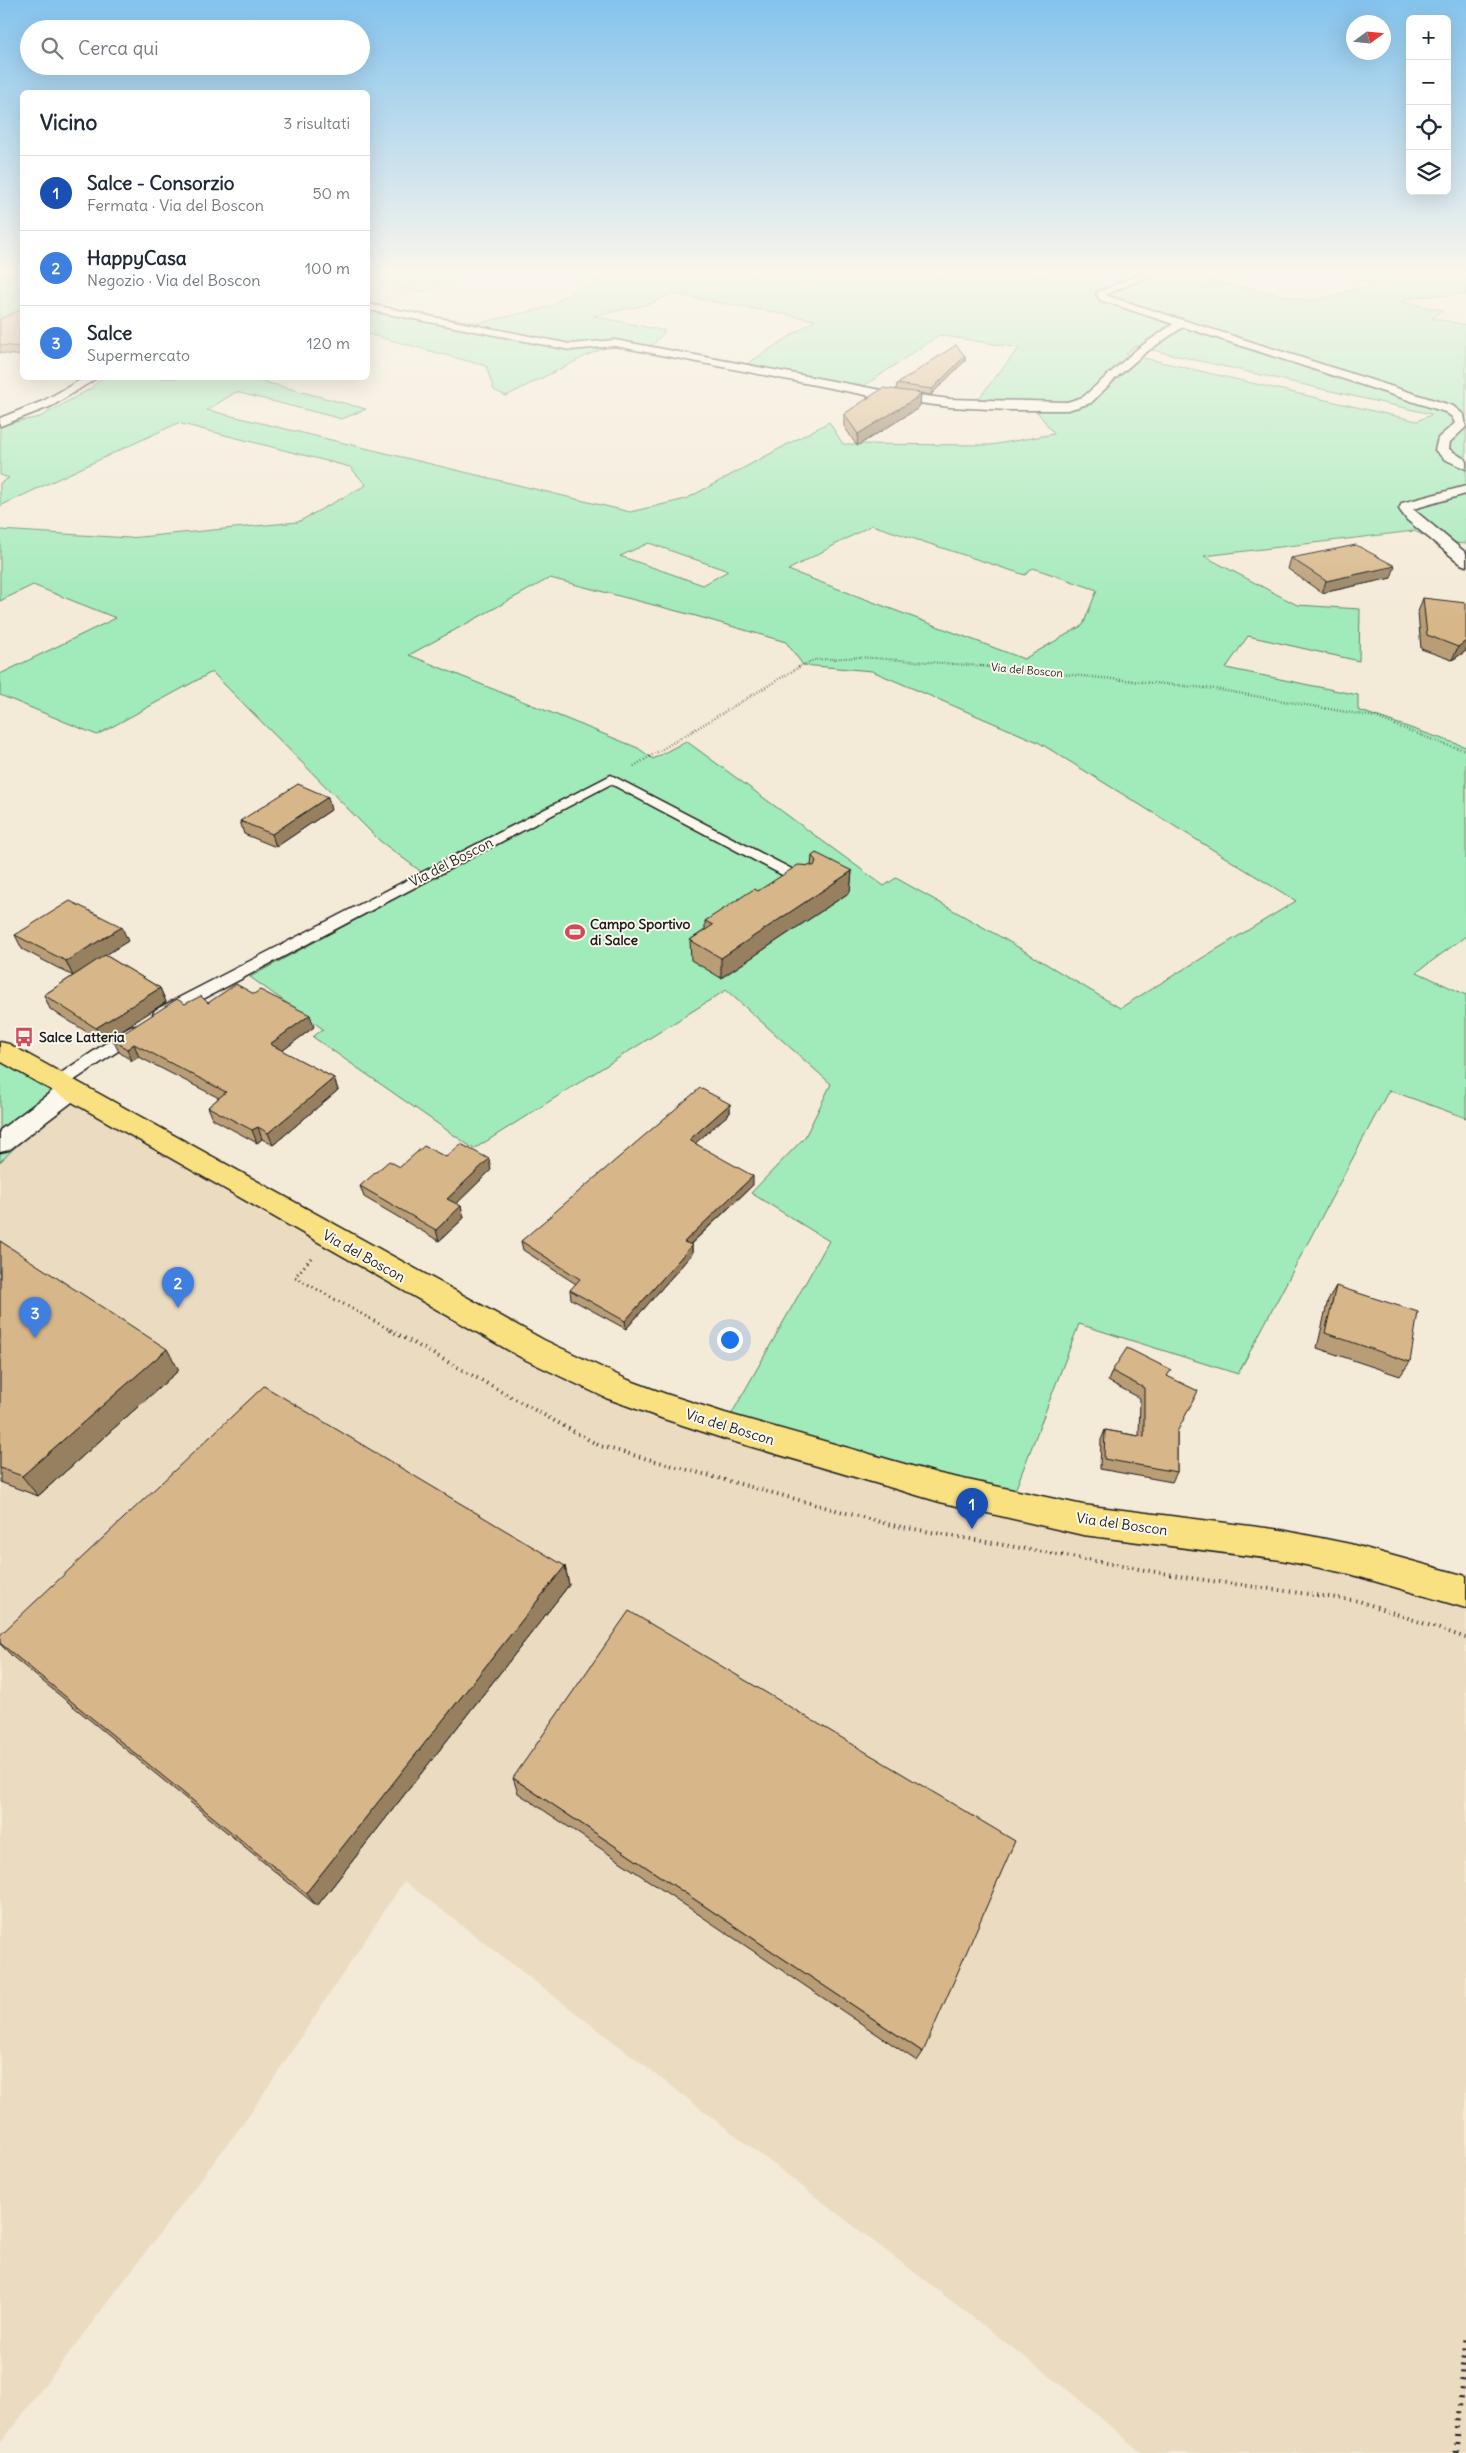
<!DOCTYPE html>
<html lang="it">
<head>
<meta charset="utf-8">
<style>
	body { margin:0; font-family:Delius,sans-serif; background:#f6f6f7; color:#1f2937 }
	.controls { position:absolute; right:15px; top:15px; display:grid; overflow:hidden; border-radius:8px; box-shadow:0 5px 20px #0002 }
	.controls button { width:45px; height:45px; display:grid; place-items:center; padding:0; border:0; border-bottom:1px solid #e0e1e3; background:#fff; color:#1f2937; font:25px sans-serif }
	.compass { position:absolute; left:1346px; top:15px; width:45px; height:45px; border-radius:50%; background:#fff; box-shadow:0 5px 20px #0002; rotate:75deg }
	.you { position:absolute; left:729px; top:1339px; width:18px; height:18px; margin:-12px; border:4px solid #fff; border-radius:50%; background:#1a73e8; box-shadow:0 0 0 8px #1a73e833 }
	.badge { display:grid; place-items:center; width:32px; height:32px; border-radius:50%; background:#111827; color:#fff; font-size:16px; font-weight:700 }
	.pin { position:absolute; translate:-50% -41px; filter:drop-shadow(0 1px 2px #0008) }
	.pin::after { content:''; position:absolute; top:26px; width:18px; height:15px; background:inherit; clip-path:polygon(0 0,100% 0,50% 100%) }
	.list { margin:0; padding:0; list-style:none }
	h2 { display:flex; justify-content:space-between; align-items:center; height:65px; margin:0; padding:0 20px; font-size:21px }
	h2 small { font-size:16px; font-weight:400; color:#747a83 }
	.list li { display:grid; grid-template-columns:32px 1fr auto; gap:15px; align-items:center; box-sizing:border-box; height:75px; padding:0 20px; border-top:1px solid #e0e1e3 }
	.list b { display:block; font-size:19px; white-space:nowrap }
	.list p { margin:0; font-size:16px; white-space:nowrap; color:#747a83 }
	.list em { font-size:16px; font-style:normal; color:#747a83 }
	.icon { flex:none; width:28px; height:28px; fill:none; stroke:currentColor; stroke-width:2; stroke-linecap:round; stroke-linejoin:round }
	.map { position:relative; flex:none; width:1466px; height:2453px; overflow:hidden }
	.search { position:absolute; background:#fff; box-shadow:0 5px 20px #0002; left:20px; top:20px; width:350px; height:55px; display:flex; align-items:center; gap:12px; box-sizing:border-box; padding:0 18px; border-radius:28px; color:#747a83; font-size:19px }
	.panel { position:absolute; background:#fff; box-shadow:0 5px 20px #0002; left:20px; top:90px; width:350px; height:290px; border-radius:8px }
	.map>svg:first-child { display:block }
	.built { fill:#ebdbc1 }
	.green { fill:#a1eab9; stroke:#5e836a; fill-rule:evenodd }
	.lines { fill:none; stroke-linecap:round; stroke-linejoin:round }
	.lane-casing { stroke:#1c1c1c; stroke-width:3 }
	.street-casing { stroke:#1c1c1c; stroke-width:3 }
	.secondary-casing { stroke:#1c1c1c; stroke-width:3 }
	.primary-casing { stroke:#1c1c1c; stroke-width:3 }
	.path-far5 { stroke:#1c1c1c; stroke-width:1; stroke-dasharray:0.5 2; stroke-linecap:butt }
	.path-far4 { stroke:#1c1c1c; stroke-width:2; stroke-dasharray:0.5 2; stroke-linecap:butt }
	.path-far3 { stroke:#1c1c1c; stroke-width:2.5; stroke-dasharray:0.5 2.5; stroke-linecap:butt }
	.path-far2 { stroke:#1c1c1c; stroke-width:3; stroke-dasharray:1 4; stroke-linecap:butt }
	.path-far1 { stroke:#1c1c1c; stroke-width:4; stroke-dasharray:1 4.5; stroke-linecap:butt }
	.path { stroke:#1c1c1c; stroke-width:5; stroke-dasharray:2 6; stroke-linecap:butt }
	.lane { fill:#fbf7ec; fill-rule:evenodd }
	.street { fill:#fbf7ec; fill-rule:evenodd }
	.secondary { fill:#fbf7ec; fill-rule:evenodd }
	.primary { fill:#f9e181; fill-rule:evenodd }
	.wall { fill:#b99d77; stroke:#1c1c1c }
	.shaded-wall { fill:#968061; stroke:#1c1c1c }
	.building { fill:#d7b78a; stroke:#1c1c1c }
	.labels { text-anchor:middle; stroke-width:4; stroke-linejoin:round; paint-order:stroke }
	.far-street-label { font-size:11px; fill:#1c1c1c; stroke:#fbf7ec }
	.street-label { font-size:14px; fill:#1c1c1c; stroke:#fbf7ec }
	.poi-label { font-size:14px; font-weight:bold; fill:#1c1c1c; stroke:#fbf7ec; text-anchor:start }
</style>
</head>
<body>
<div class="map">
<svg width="1466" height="2453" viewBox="0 0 1466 2453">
	<rect width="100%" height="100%" fill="#f4ead8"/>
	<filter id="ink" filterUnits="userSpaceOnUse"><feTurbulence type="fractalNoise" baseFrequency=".02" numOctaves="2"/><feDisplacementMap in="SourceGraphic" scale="10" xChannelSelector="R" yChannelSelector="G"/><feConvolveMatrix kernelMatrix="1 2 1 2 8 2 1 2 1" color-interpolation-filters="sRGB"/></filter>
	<g filter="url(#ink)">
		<g class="built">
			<path d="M 368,279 L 423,292 L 368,309 Z"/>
			<path d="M 68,1096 L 620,1403 L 895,1479 L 1466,1586 L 1466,2453 L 1142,2453 L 1069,2391 L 404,1881 L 248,2117 L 0,2444 L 0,1162 Z"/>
		</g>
		<g class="green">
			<path d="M 0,275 L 22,275 L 22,314 L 0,324 Z"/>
			<path d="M 368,275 L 467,275 L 423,292 L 368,279 Z"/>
			<path d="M 609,275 L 921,275 L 942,278 L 957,275 L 1185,275 L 1311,301 L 1371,285 L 1347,275 L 1466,275 L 1466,294 L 1413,297 L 1401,302 L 1443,310 L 1432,318 L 1466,325 L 1466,544 L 1436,541 L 1414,531 L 1204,556 L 1297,605 L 1360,609 L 1359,661 L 1248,636 L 1226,668 L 1358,695 L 1358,710 L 1466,747 L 1466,936 L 1417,972 L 1466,995 L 1466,1118 L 1389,1090 L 1238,1374 L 1079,1324 L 1011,1501 L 722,1431 L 829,1241 L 751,1193 L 805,1137 L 831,1084 L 726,990 L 474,1149 L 313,1037 L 323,1029 L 250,977 L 431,879 L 380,841 L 212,672 L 97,735 L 0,695 L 0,674 L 116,618 L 33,585 L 0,601 L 0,530 L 129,538 L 298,522 L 366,485 L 350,467 L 178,423 L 0,506 L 0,483 L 9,478 L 0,475 L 0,425 L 40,417 L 90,389 L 102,378 L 250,378 L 366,409 L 342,419 L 236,392 L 207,410 L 630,512 L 686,499 L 829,422 L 843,444 L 991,445 L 1054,434 L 1030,402 L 978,399 L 1019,348 L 939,335 L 861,388 L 744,366 L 815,320 L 672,294 L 649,304 L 593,316 L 665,331 L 649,349 L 614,344 L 588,355 L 506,396 L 494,390 L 486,366 L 368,334 L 368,309 L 382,313 L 394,310 L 480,323 L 549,307 L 576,289 ZM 1135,346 L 1431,414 L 1431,415 L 1417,421 L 1126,354 ZM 872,525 L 1025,575 L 1033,568 L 1097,590 L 1083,625 L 1024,659 L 788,570 ZM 649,543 L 728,571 L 703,585 L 620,556 ZM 550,578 L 696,616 L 786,642 L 803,665 L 872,671 L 1038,742 L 1296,901 L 1120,1008 L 1006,940 L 896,878 L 884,886 L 686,741 L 653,759 L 638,748 L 409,655 Z"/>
			<path d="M 0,1051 L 68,1096 L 0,1162 Z"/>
		</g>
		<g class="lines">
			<defs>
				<g id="lane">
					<path d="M 611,775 L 811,879 L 813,882 L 811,885 L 801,885 L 611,784 L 167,1018 L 155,1018 L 153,1014 L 155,1010 Z"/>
					<path d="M 136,1026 L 142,1027 L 144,1031 L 142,1035 L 64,1087 L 52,1087 L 50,1083 L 52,1079 L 130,1027 Z"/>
				</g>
				<g id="street">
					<path d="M 1138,275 L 1151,275 L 1107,294 L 1108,296 L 1453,406 L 1464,415 L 1466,427 L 1450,442 L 1449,449 L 1466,460 L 1466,469 L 1444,459 L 1435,450 L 1438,438 L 1455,423 L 1452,417 L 1445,412 L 1183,327 L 1145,353 L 1116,378 L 1091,403 L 1068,410 L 1008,410 L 950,407 L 881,398 L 615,346 L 570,350 L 368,310 L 368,304 L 570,344 L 615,340 L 881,390 L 950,399 L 1067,402 L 1083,397 L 1137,349 L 1173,324 L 1100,300 L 1096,293 Z"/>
					<path d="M 1466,486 L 1466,494 L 1413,509 L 1466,553 L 1466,566 L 1461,564 L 1407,520 L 1399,509 L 1402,503 Z"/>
					<path d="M 71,1081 L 80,1084 L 84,1090 L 80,1096 L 9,1150 L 0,1152 L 0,1130 L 62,1084 Z"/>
				</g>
				<path id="secondary" d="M 84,378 L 97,378 L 52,406 L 0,426 L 0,418 L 43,401 Z"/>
				<path id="primary" d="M 0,1042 L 9,1044 L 544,1340 L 628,1380 L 666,1394 L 725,1413 L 940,1474 L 1083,1505 L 1281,1530 L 1350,1544 L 1466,1576 L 1466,1608 L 1350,1574 L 1281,1560 L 1083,1535 L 940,1502 L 725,1439 L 664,1419 L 606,1398 L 522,1358 L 0,1061 Z"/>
			</defs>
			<use href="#lane" class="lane-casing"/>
			<use href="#street" class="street-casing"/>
			<use href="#secondary" class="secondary-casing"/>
			<use href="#primary" class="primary-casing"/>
			<path class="path-far5" d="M 1185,302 L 1211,283 L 1245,275"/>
			<path class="path-far4" d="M 798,667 L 814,660 L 859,657 L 996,667"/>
			<g class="path-far3">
				<path d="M 980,666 L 1215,689 L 1375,717 L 1446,745 L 1466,750"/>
				<path d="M 634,766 L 801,666"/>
			</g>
			<path class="path-far2" d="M 311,1258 L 295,1277 L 392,1331"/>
			<path class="path-far1" d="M 390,1330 L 600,1446 L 891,1525 L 1190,1578 L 1359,1601 L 1466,1638"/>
			<path class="path" d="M 1455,2453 L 1466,2338"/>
			<use href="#lane" class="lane"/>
			<use href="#street" class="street"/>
			<use href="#secondary" class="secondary"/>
			<use href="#primary" class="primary"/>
		</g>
		<g class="wall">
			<path d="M 22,311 L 22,356 L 0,353 L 0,319 Z"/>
			<path d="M 965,356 L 965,361 L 931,395 L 921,393 L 920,405 L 917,409 L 857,446 L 844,426 L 844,414 L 896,390 L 897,384 Z"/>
			<path d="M 1291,558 L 1391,578 L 1322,593 L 1288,569 Z"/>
			<path d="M 1423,598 L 1466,651 L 1452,660 L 1421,649 L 1418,612 Z"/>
			<path d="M 331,810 L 276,847 L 244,834 L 240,821 Z"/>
			<path d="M 812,856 L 852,871 L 850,892 L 721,978 L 691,960 L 690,940 L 705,930 L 705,921 L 758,891 L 811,866 Z"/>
			<path d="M 15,935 L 128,941 L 105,955 L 160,988 L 166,1002 L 103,1042 L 50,1009 L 44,995 L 73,976 L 22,949 Z"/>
			<path d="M 185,1004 L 314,1027 L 282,1051 L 334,1078 L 338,1090 L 273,1145 L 262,1139 L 257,1143 L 213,1119 L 208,1107 L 219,1098 L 139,1057 L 132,1061 L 119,1052 L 113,1040 Z"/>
			<path d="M 730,1104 L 730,1113 L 695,1143 L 753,1185 L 690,1245 L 692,1245 L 692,1254 L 626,1329 L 571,1299 L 570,1290 L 576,1284 L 523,1250 L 521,1241 Z"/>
			<path d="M 446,1157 L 491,1170 L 456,1204 L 461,1206 L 464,1218 L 439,1241 L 364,1197 L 360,1186 L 400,1167 Z"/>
			<path d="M 0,1241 L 179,1370 L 38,1496 L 0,1482 Z"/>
			<path d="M 1336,1286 L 1410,1362 L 1400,1376 L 1317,1348 L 1328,1300 Z"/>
			<path d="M 1112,1371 L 1168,1376 L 1177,1432 L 1177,1472 L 1172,1482 L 1100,1469 L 1101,1440 L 1105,1430 L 1139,1436 L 1140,1398 L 1108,1381 Z"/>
			<path d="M 565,1566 L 569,1585 L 317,1906 L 13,1657 L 0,1644 L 0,1635 Z"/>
			<path d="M 513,1778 L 923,2052 L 917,2061 L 518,1793 Z"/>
		</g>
		<g class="shaded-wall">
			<path d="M 965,356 L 965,361 L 931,395 L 932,389 Z"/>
			<path d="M 921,393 L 920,405 L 917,409 L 857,446 L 858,434 Z"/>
			<path d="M 1395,566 L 1391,578 L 1322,593 L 1326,581 Z"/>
			<path d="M 1466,641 L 1466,651 L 1452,660 L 1458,647 Z"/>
			<path d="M 328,797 L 331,810 L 276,847 L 272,834 Z"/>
			<path d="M 852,871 L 850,892 L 721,978 L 721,958 Z"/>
			<path d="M 122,927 L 128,941 L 73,976 L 66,961 Z"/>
			<path d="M 160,988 L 166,1002 L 103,1042 L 96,1028 Z"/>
			<path d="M 310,1015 L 314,1027 L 274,1057 L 270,1044 Z"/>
			<path d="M 134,1044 L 139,1057 L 132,1061 L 127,1049 Z"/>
			<path d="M 334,1078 L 338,1090 L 273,1145 L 268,1133 Z"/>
			<path d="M 730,1104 L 730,1113 L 690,1148 L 689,1140 Z"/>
			<path d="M 258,1127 L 262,1139 L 257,1143 L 252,1130 Z"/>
			<path d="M 489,1159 L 491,1170 L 450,1210 L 447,1199 Z"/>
			<path d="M 753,1176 L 753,1185 L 684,1250 L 684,1242 Z"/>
			<path d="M 461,1206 L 464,1218 L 439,1241 L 436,1230 Z"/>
			<path d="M 692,1245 L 692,1254 L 626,1329 L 625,1321 Z"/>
			<path d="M 167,1349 L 179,1370 L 38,1496 L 22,1476 Z"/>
			<path d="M 565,1566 L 569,1585 L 317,1906 L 306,1893 Z"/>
		</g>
		<g class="building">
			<path d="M 18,311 L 22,311 L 22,347 L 0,345 L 0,319 Z"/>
			<path d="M 956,345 L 965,356 L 932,389 L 897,384 Z"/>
			<path d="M 883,388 L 921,393 L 918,397 L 858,434 L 844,414 Z"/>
			<path d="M 1356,545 L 1395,566 L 1326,581 L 1291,558 Z"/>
			<path d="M 1423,598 L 1466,603 L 1466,641 L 1458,647 L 1427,635 Z"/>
			<path d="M 298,784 L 328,797 L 272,834 L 240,821 Z"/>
			<path d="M 816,853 L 852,871 L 721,958 L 690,940 L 713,925 L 705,921 L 754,889 L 758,891 L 798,865 L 814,866 L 816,861 L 812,856 Z"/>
			<path d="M 70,901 L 122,927 L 66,961 L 15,935 Z"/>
			<path d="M 105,955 L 160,988 L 96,1028 L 44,995 Z"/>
			<path d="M 236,984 L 254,994 L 260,990 L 310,1015 L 270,1044 L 334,1078 L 268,1133 L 258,1127 L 252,1130 L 208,1107 L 226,1092 L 134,1044 L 127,1049 L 113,1040 L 177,999 L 185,1004 L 201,996 L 208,1003 Z"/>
			<path d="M 700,1088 L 730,1104 L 689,1140 L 753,1176 L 684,1242 L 692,1245 L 625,1321 L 570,1290 L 580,1279 L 521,1241 Z"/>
			<path d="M 461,1144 L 489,1159 L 447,1199 L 461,1206 L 436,1230 L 360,1186 L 389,1161 L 400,1167 L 424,1146 L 446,1157 Z"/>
			<path d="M 0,1241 L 167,1349 L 22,1476 L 0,1468 Z"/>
			<path d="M 1336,1286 L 1418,1312 L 1410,1362 L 1325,1333 Z"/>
			<path d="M 1127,1348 L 1171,1370 L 1167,1376 L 1198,1391 L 1177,1432 L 1177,1472 L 1104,1459 L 1105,1430 L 1144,1437 L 1144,1388 L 1112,1371 Z"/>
			<path d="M 264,1386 L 565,1566 L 306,1893 L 0,1643 L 0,1635 Z"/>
			<path d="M 629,1611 L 1015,1841 L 923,2052 L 513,1778 Z"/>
		</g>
	</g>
	<linearGradient id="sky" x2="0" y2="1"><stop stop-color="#85c3ed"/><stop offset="0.44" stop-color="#faf6ed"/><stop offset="1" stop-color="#faf6ed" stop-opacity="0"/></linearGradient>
	<rect width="1466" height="618" fill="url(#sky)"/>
	<defs>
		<symbol id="stadium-bare" viewBox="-9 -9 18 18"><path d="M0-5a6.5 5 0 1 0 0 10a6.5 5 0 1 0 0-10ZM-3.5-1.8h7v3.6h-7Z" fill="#d1495b" stroke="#fbf7ec" stroke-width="2.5" paint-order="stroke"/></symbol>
		<symbol id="bus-bare" viewBox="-9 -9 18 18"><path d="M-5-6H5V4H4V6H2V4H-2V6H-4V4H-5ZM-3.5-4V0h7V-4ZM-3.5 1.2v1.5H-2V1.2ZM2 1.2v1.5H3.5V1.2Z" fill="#d1495b" stroke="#fbf7ec" stroke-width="2.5" paint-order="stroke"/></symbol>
	</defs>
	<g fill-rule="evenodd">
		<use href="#stadium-bare" x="561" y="918" width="28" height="28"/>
		<use href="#bus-bare" x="10" y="1023" width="28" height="28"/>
	</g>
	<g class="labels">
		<g class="far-street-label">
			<text transform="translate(1027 670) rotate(5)" y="4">Via del Boscon</text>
		</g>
		<g class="street-label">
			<text transform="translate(451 862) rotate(-27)" y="5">Via del Boscon</text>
			<text transform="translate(364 1256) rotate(29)" y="5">Via del Boscon</text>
			<text transform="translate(730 1427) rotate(17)" y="5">Via del Boscon</text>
			<text transform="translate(1122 1524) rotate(8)" y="5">Via del Boscon</text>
		</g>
		<g class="poi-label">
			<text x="590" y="929">Campo Sportivo<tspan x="590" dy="16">di Salce</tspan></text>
			<text x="39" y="1042">Salce Latteria</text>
		</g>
	</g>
</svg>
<div class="controls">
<button>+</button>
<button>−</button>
<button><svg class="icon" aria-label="locate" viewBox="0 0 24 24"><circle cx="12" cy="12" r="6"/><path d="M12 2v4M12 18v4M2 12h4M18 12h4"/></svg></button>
<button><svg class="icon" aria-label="layers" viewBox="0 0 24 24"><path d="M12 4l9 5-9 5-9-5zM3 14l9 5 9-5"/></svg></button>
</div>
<svg class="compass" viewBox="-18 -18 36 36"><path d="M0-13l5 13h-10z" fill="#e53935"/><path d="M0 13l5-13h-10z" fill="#747a83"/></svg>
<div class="you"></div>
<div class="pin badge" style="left:972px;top:1529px;background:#1a4fb4">1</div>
<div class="pin badge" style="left:178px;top:1308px;background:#3f7fe0">2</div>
<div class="pin badge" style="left:35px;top:1338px;background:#3f7fe0">3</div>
<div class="search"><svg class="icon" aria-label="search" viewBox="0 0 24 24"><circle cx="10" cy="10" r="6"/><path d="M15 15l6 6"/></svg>Cerca qui</div>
<section class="panel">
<h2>Vicino<small>3 risultati</small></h2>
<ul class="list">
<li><span class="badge" style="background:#1a4fb4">1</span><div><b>Salce - Consorzio</b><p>Fermata · Via del Boscon</p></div><em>50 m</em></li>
<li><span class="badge" style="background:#3f7fe0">2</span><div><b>HappyCasa</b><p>Negozio · Via del Boscon</p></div><em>100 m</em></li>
<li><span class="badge" style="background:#3f7fe0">3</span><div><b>Salce</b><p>Supermercato</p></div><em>120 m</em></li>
</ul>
</section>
</div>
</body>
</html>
